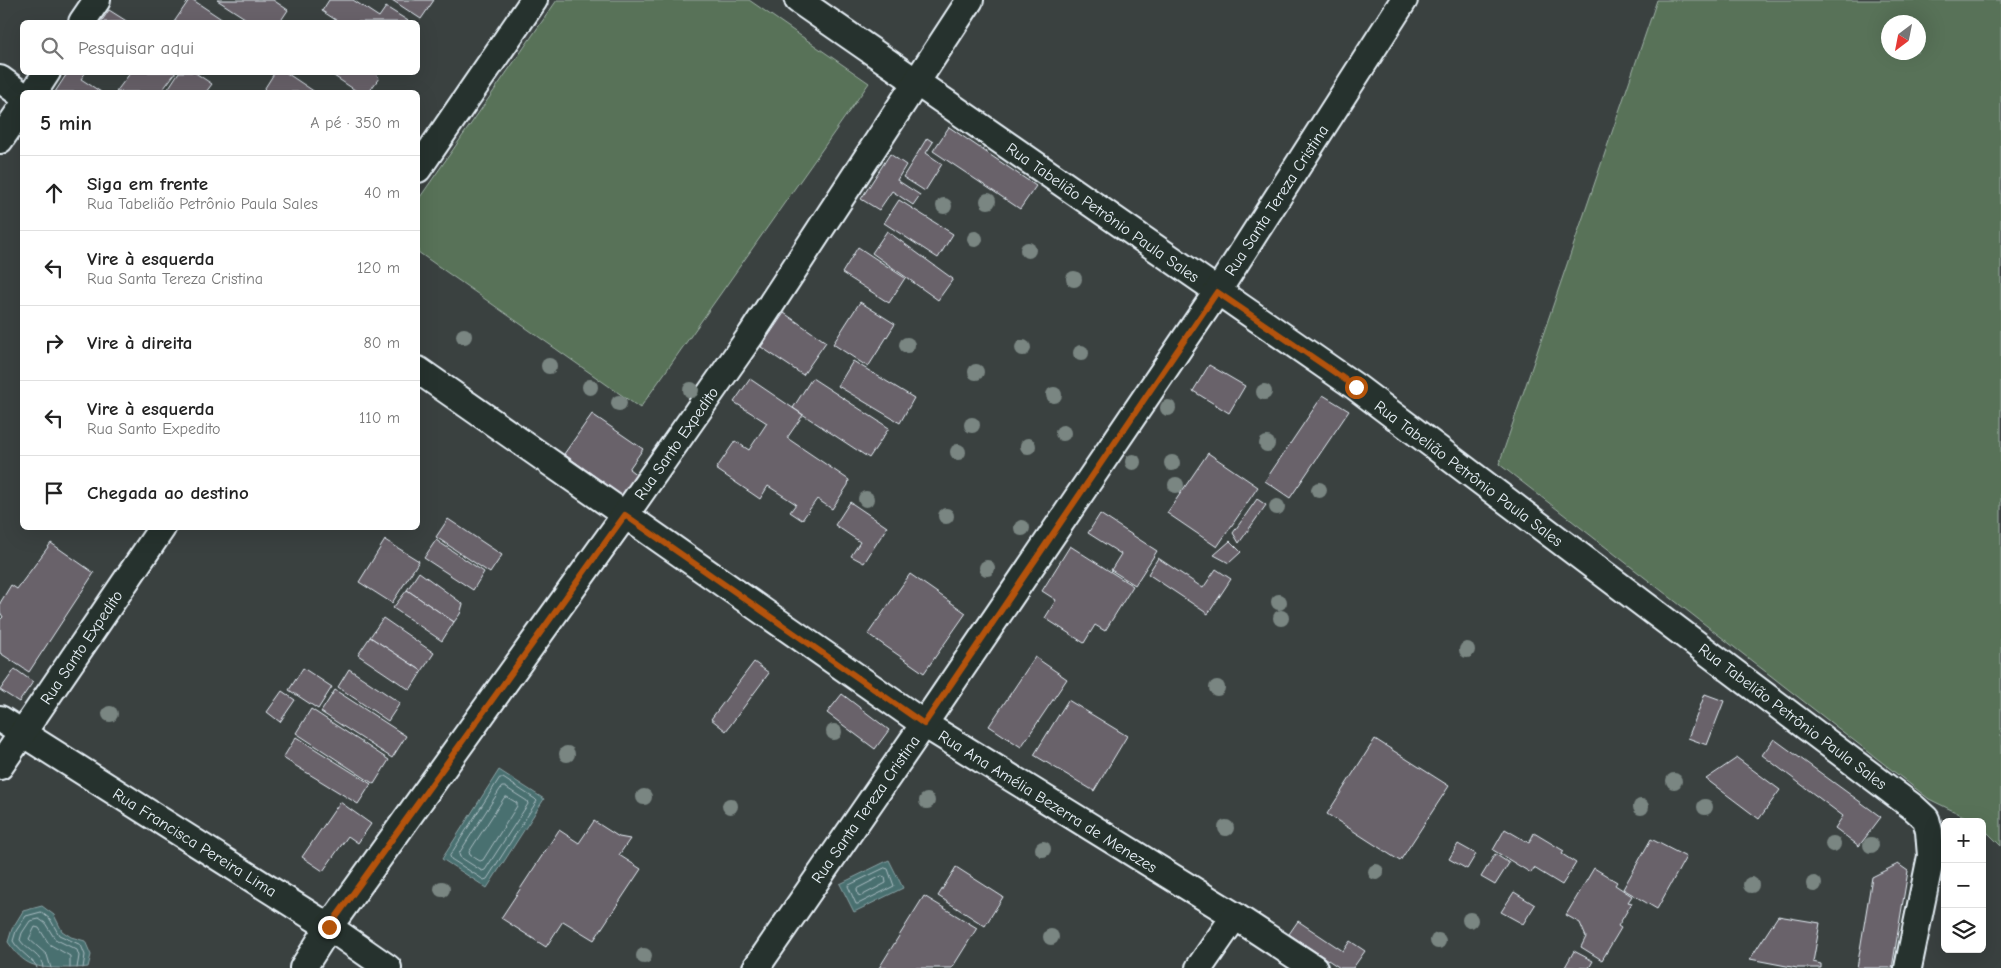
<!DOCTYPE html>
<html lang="pt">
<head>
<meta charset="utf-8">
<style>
	body { margin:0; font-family:"Comic Neue",sans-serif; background:#f6f6f6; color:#222 }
	.controls { position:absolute; right:15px; bottom:15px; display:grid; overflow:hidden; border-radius:8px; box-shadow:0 5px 20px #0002 }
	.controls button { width:45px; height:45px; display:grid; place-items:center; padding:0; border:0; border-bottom:1px solid #e0e0e0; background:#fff; color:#222; font:25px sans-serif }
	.compass { position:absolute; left:1881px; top:15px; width:45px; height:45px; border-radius:50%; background:#fff; box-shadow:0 5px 20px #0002; rotate:212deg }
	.stop { position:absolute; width:15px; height:15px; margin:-11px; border:4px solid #b45309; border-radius:50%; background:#fff }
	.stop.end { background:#b45309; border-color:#fff; box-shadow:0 1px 5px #0008 }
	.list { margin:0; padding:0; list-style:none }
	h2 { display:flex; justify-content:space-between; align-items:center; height:65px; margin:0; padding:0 20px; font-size:21px }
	h2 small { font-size:16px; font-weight:400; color:#767676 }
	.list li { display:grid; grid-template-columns:32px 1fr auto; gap:15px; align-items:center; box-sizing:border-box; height:75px; padding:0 20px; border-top:1px solid #e0e0e0 }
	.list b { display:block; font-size:19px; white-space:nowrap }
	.list p { margin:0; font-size:16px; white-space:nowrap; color:#767676 }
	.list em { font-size:16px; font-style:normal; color:#767676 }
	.icon { flex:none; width:28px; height:28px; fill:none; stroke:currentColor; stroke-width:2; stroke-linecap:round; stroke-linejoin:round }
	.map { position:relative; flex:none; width:2001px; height:968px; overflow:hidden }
	.search { position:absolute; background:#fff; box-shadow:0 5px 20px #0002; left:20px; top:20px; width:400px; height:55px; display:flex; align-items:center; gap:12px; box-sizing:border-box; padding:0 18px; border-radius:8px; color:#767676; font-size:19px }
	.panel { position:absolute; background:#fff; box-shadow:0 5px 20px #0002; left:20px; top:90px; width:400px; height:440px; border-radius:8px }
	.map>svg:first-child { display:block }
	.green { fill:#587258; stroke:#a0b2a8; fill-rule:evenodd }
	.water { fill:#4a6f70; stroke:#89a3a6 }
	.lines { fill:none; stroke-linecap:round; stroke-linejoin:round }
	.shore { stroke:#a9bdc2; stroke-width:1 }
	.building { fill:#69626b; stroke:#e8f1f8 }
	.street-casing { stroke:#e8f1f8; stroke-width:30 }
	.street { stroke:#26332d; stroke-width:26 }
	.tree { fill:#7a8682 }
	.route { stroke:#b45309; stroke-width:6 }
	.labels { text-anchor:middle; stroke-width:5; stroke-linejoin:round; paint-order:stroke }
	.street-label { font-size:16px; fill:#e8f1f8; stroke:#26332d }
</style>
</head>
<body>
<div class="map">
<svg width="2001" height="968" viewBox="0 0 2001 968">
	<rect width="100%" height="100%" fill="#3a4140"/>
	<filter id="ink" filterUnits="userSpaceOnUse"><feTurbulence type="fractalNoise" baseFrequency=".02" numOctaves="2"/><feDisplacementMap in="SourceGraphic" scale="10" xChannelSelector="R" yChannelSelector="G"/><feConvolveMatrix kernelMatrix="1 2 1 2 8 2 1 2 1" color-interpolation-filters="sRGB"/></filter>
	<g filter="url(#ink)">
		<g class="green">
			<path d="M 557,0 L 749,0 L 869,83 L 640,408 L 418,252 L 418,200 Z"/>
			<path d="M 1657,0 L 2001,0 L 2001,846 L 1982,827 L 1982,822 L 1976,822 L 1929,799 L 1499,464 ZM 1888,22 L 1918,22 L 1918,52 L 1888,52 Z"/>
		</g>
		<g class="water">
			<path d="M 499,770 L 544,799 L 487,888 L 442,859 Z"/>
			<path d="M 889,860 L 903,888 L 854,912 L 840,884 Z"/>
			<path d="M 42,906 L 54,915 L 62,931 L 71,937 L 85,941 L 91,955 L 88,967 C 81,968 72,968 65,968 C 36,968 25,967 8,942 L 12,929 L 23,911 Z"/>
		</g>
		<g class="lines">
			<g class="shore">
				<path d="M 500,778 L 503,778 L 535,799 L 537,801 L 487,879 L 484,880 L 451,859 L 450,856 Z"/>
				<path d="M 502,787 L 505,787 L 527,801 L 528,804 L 485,870 L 482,871 L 460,857 L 459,854 Z"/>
				<path d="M 507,797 L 517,803 L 517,806 L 483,860 L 480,861 L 470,855 L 469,852 L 504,798 Z"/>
				<path d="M 885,868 L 888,869 L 894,886 L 858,904 L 856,904 L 848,886 Z"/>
				<path d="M 882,876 L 885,877 L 886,883 L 861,896 L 858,895 L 857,889 Z"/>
				<path d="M 37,968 C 36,961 19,952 13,941 L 16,931 L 26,916 L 41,912 L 50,919 L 59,935 L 81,945 L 85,955 L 83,968"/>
				<path d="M 43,968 C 43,955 27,951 20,940 L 22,933 L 30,921 L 39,919 L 45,923 L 55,939 L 77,950 L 79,956 L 77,968"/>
				<path d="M 51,968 L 47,955 L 29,939 L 35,927 L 39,928 L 49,944 L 70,956 L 70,968"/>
			</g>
		</g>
		<g class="building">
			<path d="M 189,0 L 193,0 L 226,22 L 174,22 Z"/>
			<path d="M 217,0 L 273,0 L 288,10 L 280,22 L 251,22 Z"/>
			<path d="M 329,0 L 353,0 L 379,17 L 386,7 L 410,22 L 339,22 L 322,11 Z"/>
			<path d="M 392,0 L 434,0 L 421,19 Z"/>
			<path d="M 109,10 L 128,22 L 101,22 Z"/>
			<path d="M 68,72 L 86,72 L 81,79 L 101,92 L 55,92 Z"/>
			<path d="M 131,72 L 176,72 L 161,92 L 116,92 Z"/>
			<path d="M 179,72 L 194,72 L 212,84 L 206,92 L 166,92 Z"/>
			<path d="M 275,72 L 285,72 L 315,92 L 266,92 L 263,91 Z"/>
			<path d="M 328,72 L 375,72 L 379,78 L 369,92 L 358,92 Z"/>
			<path d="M 949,127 L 1036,186 L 1020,209 L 933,151 Z"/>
			<path d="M 927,138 L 933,142 L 926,153 L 942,164 L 925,191 L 903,177 Z"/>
			<path d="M 890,154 L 906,165 L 897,180 L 920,195 L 913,205 L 892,191 L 879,210 L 861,199 Z"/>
			<path d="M 899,200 L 953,234 L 938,258 L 884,223 Z"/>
			<path d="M 887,231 L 953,279 L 938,300 L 872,253 Z"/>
			<path d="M 858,247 L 905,278 L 889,303 L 842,273 Z"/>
			<path d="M 860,302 L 895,324 L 868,367 L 833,344 Z"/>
			<path d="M 784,313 L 826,342 L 803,375 L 761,347 Z"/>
			<path d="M 853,361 L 914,398 L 900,423 L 838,386 Z"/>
			<path d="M 1209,365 L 1245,386 L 1229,413 L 1193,391 Z"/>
			<path d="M 812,378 L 889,428 L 869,458 L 793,408 Z"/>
			<path d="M 750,379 L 803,415 L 787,438 L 849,480 L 848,485 L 832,509 L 817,499 L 802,520 L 790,512 L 796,504 L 768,486 L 760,499 L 716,469 L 735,441 L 749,450 L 767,423 L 734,402 Z"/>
			<path d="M 1323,395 L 1349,411 L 1290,498 L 1265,481 Z"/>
			<path d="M 592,414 L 643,449 L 629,469 L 642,479 L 628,500 L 564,454 Z"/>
			<path d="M 1208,453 L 1258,487 L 1217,547 L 1167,513 Z"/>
			<path d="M 1257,499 L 1266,505 L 1239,543 L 1233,533 Z"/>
			<path d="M 850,502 L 887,527 L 864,563 L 851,556 L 860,542 L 835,525 Z"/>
			<path d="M 1100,514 L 1157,551 L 1135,585 L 1111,570 L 1121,554 L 1088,533 Z"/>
			<path d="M 448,519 L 502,555 L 490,573 L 436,537 Z"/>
			<path d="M 385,540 L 419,561 L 392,603 L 359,582 Z"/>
			<path d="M 436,540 L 484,572 L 473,590 L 424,558 Z"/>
			<path d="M 1230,541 L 1241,552 L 1229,563 L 1214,555 Z"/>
			<path d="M 51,543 L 94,573 L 29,672 L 0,653 L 0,620 L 3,617 L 0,612 L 0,603 L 11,585 L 17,589 Z"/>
			<path d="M 1070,546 L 1133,586 L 1105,631 L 1095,625 L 1084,643 L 1045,618 L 1056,600 L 1042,591 Z"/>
			<path d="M 1158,558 L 1203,588 L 1216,569 L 1231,579 L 1208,614 L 1148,574 Z"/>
			<path d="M 419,572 L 463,604 L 460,614 L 454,622 L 407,590 Z"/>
			<path d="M 910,574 L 966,613 L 924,673 L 868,634 Z"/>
			<path d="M 407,590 L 454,622 L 442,641 L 393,608 Z"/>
			<path d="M 383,618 L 434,653 L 422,671 L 370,637 Z"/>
			<path d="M 370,637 L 422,671 L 410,690 L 358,655 Z"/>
			<path d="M 1035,657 L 1067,679 L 1021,747 L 989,726 Z"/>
			<path d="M 754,662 L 769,673 L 726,731 L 711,719 Z"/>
			<path d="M 303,668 L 332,687 L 318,709 L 289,690 Z"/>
			<path d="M 15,669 L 33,682 L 19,702 L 0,690 Z"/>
			<path d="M 349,669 L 400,703 L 388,721 L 338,687 Z"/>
			<path d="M 335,690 L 406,736 L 392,758 L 321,712 Z"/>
			<path d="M 282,691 L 295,700 L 280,722 L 267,712 Z"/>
			<path d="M 842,694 L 889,730 L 875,749 L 827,713 Z"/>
			<path d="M 1705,694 L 1724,701 L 1707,745 L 1688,738 Z"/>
			<path d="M 1068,700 L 1127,736 L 1094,791 L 1034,755 Z"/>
			<path d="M 311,709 L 389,760 L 374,784 L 296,733 Z"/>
			<path d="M 296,737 L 371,784 L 358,804 L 283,758 Z"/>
			<path d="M 1375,739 L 1449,786 L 1400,861 L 1327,814 Z"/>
			<path d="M 1774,739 L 1881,817 L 1859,846 L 1835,828 L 1843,816 L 1762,755 Z"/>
			<path d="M 1737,758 L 1780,790 L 1759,819 L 1706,779 Z"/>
			<path d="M 340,802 L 371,824 L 358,843 L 348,836 L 323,871 L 302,857 Z"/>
			<path d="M 594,821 L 619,837 L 630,839 L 619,855 L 641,869 L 594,940 L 563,921 L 546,947 L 501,918 L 559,830 L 579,843 Z"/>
			<path d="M 1505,829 L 1529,843 L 1534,833 L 1564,851 L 1562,854 L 1576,863 L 1562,885 L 1534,868 L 1531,873 L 1493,850 Z"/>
			<path d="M 1651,839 L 1686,857 L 1657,909 L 1623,889 Z"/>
			<path d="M 1458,844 L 1476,854 L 1467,869 L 1449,859 Z"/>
			<path d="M 1495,854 L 1509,863 L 1495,885 L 1481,877 Z"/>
			<path d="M 1898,864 L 1908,871 L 1892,968 L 1857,968 L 1872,877 Z"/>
			<path d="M 956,867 L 1003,897 L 985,926 L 938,896 Z"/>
			<path d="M 1594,868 L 1617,882 L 1615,885 L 1632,896 L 1628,902 L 1632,903 L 1618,926 L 1621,928 L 1602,960 L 1581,947 L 1586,937 L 1580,923 L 1566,915 Z"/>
			<path d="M 1514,892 L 1535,905 L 1523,924 L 1501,912 Z"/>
			<path d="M 924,896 L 977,928 L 952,968 L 879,968 Z"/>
			<path d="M 1778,916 L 1820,923 L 1813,962 L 1821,964 L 1821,968 L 1797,968 L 1750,959 Z"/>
			<path d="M 1298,921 L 1343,951 L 1350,941 L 1365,951 L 1353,968 L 1340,968 L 1289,934 Z"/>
			<path d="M 1574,951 L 1593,961 L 1589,968 L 1565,967 Z"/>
		</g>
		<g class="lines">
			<defs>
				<g id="street">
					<path d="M 798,0 L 1356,387 L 1914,808 L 1926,819 L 1929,831 L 1931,856 L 1908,968"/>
					<path d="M 82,22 L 97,0"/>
					<path d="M 0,79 L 22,95"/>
					<path d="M 34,92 L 47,72"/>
					<path d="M 0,140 L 22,108"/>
					<path d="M 418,169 L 534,0"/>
					<path d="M 418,370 L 924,724 L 1235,916 L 1314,968"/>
					<path d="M 0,719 L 329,927 L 388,968"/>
					<path d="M 0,766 L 162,528"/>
					<path d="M 303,968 L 329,927 L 625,515 L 751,335 L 970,0"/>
					<path d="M 756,968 L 924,724 L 1217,292 L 1404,0"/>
					<path d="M 1199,968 L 1235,916"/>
				</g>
			</defs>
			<use href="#street" class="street-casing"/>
			<use href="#street" class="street"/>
		</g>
		<g class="tree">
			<circle cx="988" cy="201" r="8"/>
			<circle cx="944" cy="206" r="8"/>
			<circle cx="975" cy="239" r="8"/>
			<circle cx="1028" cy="250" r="8"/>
			<circle cx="1074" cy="279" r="8"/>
			<circle cx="464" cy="336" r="8"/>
			<circle cx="907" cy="345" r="8"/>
			<circle cx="1023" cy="348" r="8"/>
			<circle cx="1081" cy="353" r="8"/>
			<circle cx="549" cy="366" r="8"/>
			<circle cx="976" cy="372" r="8"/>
			<circle cx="590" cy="387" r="8"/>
			<circle cx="691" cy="390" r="8"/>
			<circle cx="1264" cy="392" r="8"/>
			<circle cx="1054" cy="395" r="8"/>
			<circle cx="619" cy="403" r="8"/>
			<circle cx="1168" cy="408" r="8"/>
			<circle cx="972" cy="425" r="8"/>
			<circle cx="1063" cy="433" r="8"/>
			<circle cx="1267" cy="444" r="8"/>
			<circle cx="1028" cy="446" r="8"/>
			<circle cx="958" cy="452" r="8"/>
			<circle cx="1133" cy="462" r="8"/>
			<circle cx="1172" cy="463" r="8"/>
			<circle cx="1176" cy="485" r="8"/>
			<circle cx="1319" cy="490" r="8"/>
			<circle cx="866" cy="499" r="8"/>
			<circle cx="1277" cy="507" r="8"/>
			<circle cx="946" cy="516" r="8"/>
			<circle cx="1022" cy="528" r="8"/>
			<circle cx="987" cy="568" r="8"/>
			<circle cx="1279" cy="602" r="8"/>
			<circle cx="1281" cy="618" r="8"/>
			<circle cx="1467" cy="650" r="8"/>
			<circle cx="1217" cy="688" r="8"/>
			<circle cx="110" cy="714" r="8"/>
			<circle cx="834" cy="732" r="8"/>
			<circle cx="567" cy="754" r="8"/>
			<circle cx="1674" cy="781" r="8"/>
			<circle cx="644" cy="797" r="8"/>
			<circle cx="927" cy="801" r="8"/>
			<circle cx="730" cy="806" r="8"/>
			<circle cx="1641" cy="807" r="8"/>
			<circle cx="1705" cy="807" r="8"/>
			<circle cx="1226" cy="828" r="8"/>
			<circle cx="1833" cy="844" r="8"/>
			<circle cx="1871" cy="845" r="8"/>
			<circle cx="1043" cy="849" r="8"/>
			<circle cx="1376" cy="872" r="8"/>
			<circle cx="1814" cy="884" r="8"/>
			<circle cx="1751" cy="885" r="8"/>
			<circle cx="442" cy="889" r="8"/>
			<circle cx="1470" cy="920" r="8"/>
			<circle cx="1051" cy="937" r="8"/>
			<circle cx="1438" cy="941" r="8"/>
			<circle cx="644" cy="956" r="8"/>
		</g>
	</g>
	<g class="lines" filter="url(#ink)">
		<path class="route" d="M 329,927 L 625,515 L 924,724 L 1217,292 L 1356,387"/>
	</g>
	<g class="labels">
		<g class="street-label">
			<text transform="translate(1276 200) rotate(-57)" y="6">Rua Santa Tereza Cristina</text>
			<text transform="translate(1103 212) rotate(35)" y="6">Rua Tabelião Petrônio Paula Sales</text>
			<text transform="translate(676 443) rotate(-55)" y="6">Rua Santo Expedito</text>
			<text transform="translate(1469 473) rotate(37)" y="6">Rua Tabelião Petrônio Paula Sales</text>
			<text transform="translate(81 647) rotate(-56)" y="6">Rua Santo Expedito</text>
			<text transform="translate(1793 716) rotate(37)" y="6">Rua Tabelião Petrônio Paula Sales</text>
			<text transform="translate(1048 801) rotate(32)" y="6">Rua Ana Amélia Bezerra de Menezes</text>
			<text transform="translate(865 809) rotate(-55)" y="6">Rua Santa Tereza Cristina</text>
			<text transform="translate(195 842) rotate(32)" y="6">Rua Francisca Pereira Lima</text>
		</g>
	</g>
</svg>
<div class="controls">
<button>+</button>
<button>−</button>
<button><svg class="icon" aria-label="layers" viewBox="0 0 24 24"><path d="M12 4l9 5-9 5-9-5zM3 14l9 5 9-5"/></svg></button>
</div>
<svg class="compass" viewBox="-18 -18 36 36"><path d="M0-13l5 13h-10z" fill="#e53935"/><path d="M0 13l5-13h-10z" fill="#767676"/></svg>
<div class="stop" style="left:1356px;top:387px"></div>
<div class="stop end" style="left:329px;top:927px"></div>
<div class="search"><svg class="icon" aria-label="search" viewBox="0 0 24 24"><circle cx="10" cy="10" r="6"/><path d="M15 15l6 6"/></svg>Pesquisar aqui</div>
<section class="panel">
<h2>5 min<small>A pé · 350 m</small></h2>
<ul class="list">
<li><svg class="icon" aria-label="ahead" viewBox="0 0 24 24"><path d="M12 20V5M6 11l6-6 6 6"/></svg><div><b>Siga em frente</b><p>Rua Tabelião Petrônio Paula Sales</p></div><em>40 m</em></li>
<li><svg class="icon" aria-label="left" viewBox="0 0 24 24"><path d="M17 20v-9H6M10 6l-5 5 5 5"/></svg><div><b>Vire à esquerda</b><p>Rua Santa Tereza Cristina</p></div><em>120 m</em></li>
<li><svg class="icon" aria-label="right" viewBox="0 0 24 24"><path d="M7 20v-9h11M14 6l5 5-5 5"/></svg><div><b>Vire à direita</b></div><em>80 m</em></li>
<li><svg class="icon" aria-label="left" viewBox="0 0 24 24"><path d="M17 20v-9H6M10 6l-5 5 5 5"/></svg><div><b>Vire à esquerda</b><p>Rua Santo Expedito</p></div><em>110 m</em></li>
<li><svg class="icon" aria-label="arrive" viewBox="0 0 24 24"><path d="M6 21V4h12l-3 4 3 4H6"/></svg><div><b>Chegada ao destino</b></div></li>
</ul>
</section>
</div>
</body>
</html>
